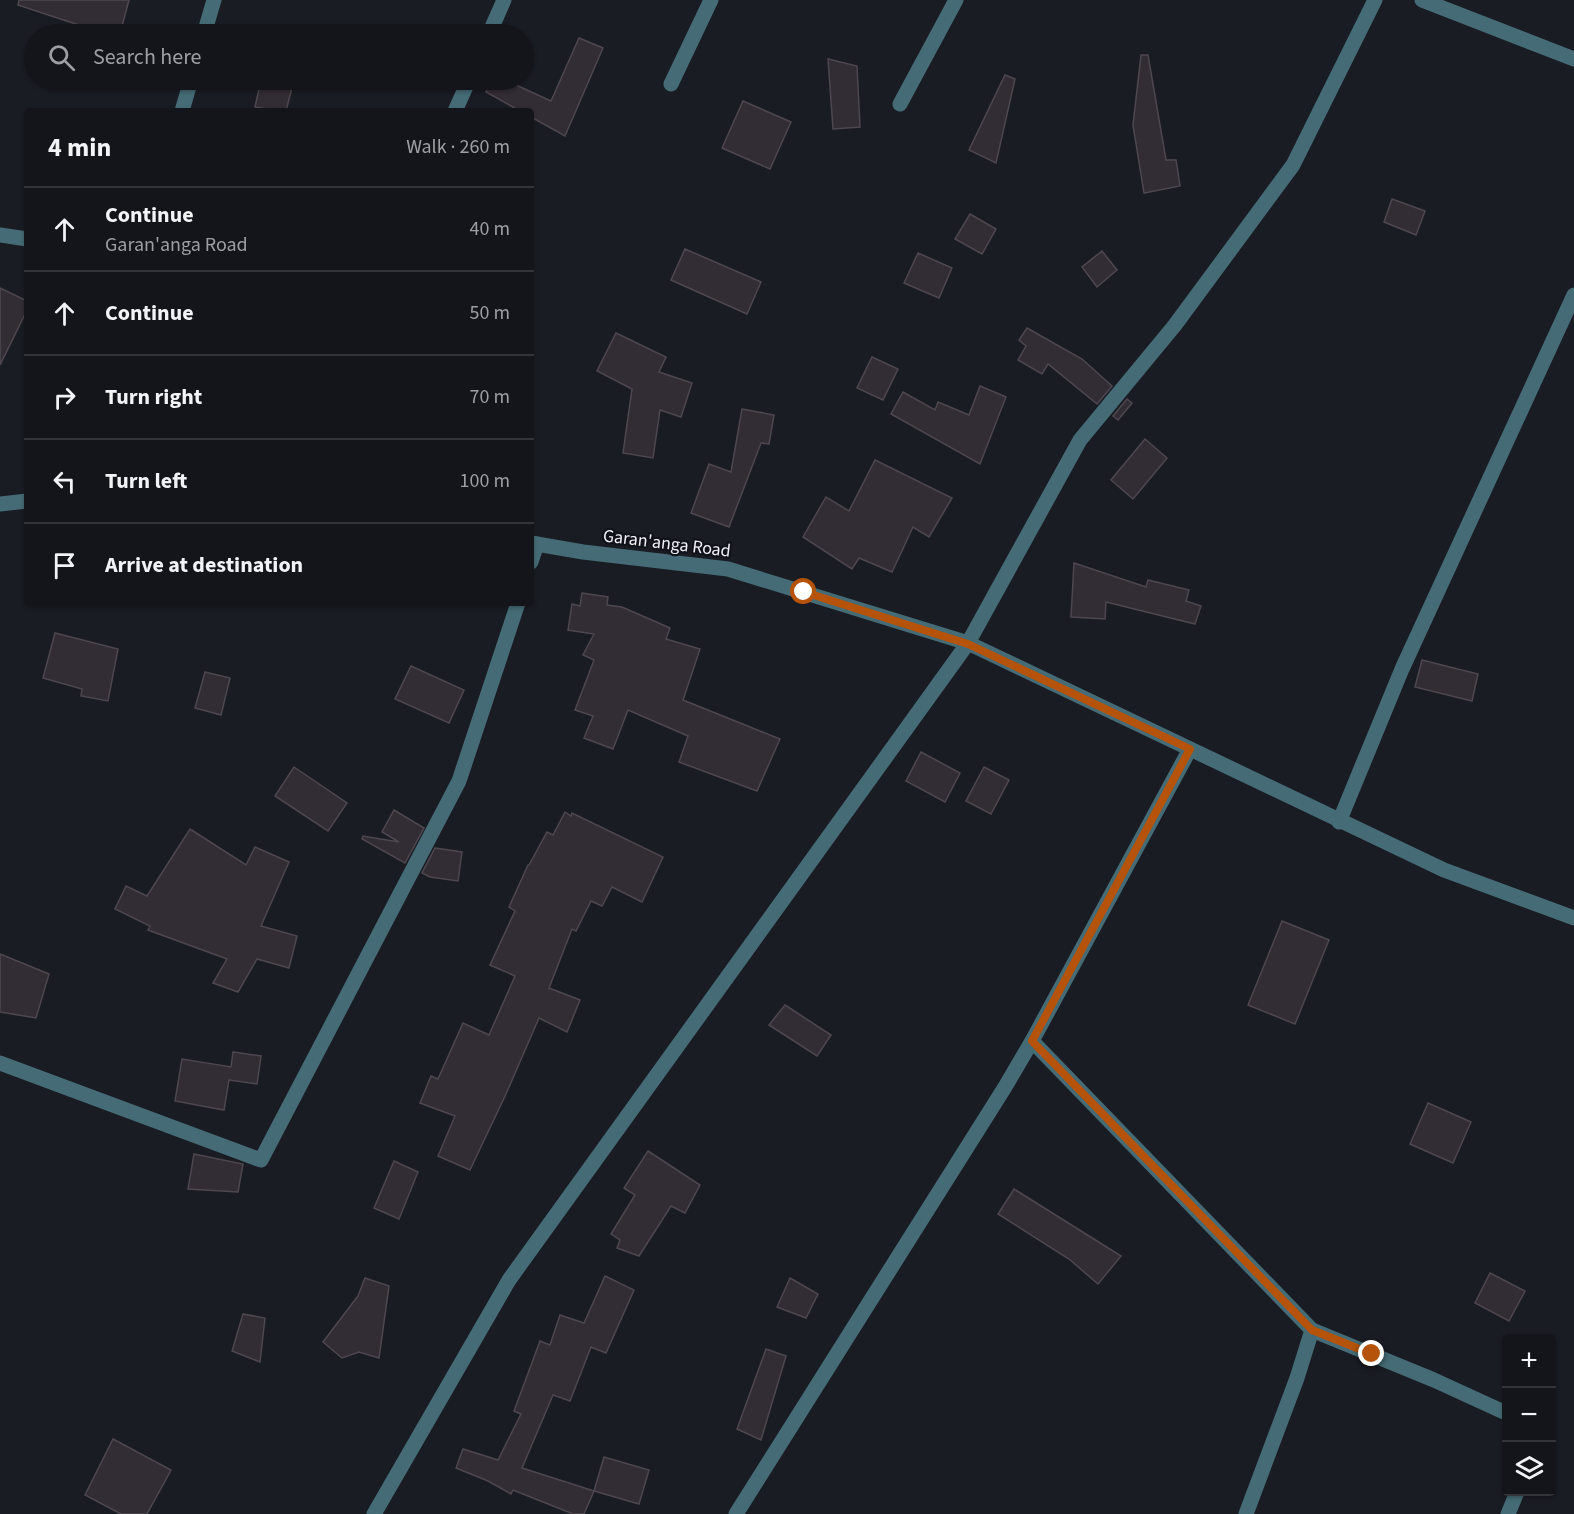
<!DOCTYPE html>
<html lang="en">
<head>
<meta charset="utf-8">
<style>
	body { margin:0; font-family:"Source Sans 3",sans-serif; background:#212228; color:#f1f3f6 }
	.controls { position:absolute; right:18px; bottom:18px; display:grid; overflow:hidden; border-radius:6px; box-shadow:0 2px 4px #0004 }
	.controls button { width:54px; height:54px; display:grid; place-items:center; padding:0; border:0; border-bottom:2px solid #33343a; background:#14151b; color:#f1f3f6; font:30px sans-serif }
	.stop { position:absolute; width:18px; height:18px; margin:-14px; border:4px solid #b45309; border-radius:50%; background:#fff }
	.stop.end { background:#b45309; border-color:#fff; box-shadow:0 2px 6px #0008 }
	.list { margin:0; padding:0; list-style:none }
	h2 { display:flex; justify-content:space-between; align-items:center; height:78px; margin:0; padding:0 24px; font-size:26px }
	h2 small { font-size:20px; font-weight:400; color:#9d9fa3 }
	.list li { display:grid; grid-template-columns:39px 1fr auto; gap:18px; align-items:center; box-sizing:border-box; height:84px; padding:0 24px; border-top:2px solid #33343a }
	.list b { display:block; font-size:22px; white-space:nowrap }
	.list p { margin:0; font-size:20px; white-space:nowrap; color:#9d9fa3 }
	.list em { font-size:20px; font-style:normal; color:#9d9fa3 }
	.icon { flex:none; width:33px; height:33px; fill:none; stroke:currentColor; stroke-width:2; stroke-linecap:round; stroke-linejoin:round }
	.map { position:relative; flex:none; width:1574px; height:1514px; overflow:hidden }
	.search { position:absolute; background:#14151b; box-shadow:0 2px 4px #0004; left:24px; top:24px; width:510px; height:66px; display:flex; align-items:center; gap:15px; box-sizing:border-box; padding:0 21px; border-radius:33px; color:#9d9fa3; font-size:22px }
	.panel { position:absolute; background:#14151b; box-shadow:0 2px 4px #0004; left:24px; top:108px; width:510px; height:498px; border-radius:6px }
	.map>svg:first-child { display:block }
	.building { fill:#322c34; stroke:#4e474f; stroke-width:1.5 }
	.lines { fill:none; stroke-linecap:round; stroke-linejoin:round }
	.minor { stroke:#456c76; stroke-width:15 }
	.route { stroke:#b45309; stroke-width:8 }
	.labels { text-anchor:middle; stroke-width:4.5; stroke-linejoin:round; paint-order:stroke }
	.street-label { font-size:18px; fill:#f0f2f8; stroke:#11131b }
</style>
</head>
<body>
<div class="map">
<svg width="1574" height="1514" viewBox="0 0 1574 1514">
	<rect width="100%" height="100%" fill="#1a1c24"/>
	<g class="building">
		<path d="M 19,0 L 129,0 L 120,34 L 106,34 L 18,5 Z"/>
		<path d="M 579,38 L 603,48 L 565,136 L 531,117 L 531,111 L 520,111 L 486,92 L 492,80 L 505,80 L 551,101 Z"/>
		<path d="M 1141,55 L 1148,55 L 1166,160 L 1176,160 L 1180,186 L 1144,193 L 1133,125 Z"/>
		<path d="M 828,59 L 857,66 L 860,127 L 833,129 Z"/>
		<path d="M 1005,75 L 1015,79 L 996,163 L 969,150 Z"/>
		<path d="M 261,80 L 294,80 L 286,111 L 278,111 L 255,107 Z"/>
		<path d="M 743,101 L 791,122 L 770,169 L 722,148 Z"/>
		<path d="M 1392,199 L 1425,211 L 1416,235 L 1384,222 Z"/>
		<path d="M 970,214 L 996,229 L 982,254 L 955,239 Z"/>
		<path d="M 685,249 L 761,282 L 747,314 L 671,280 Z"/>
		<path d="M 1102,251 L 1117,270 L 1097,287 L 1082,267 Z"/>
		<path d="M 918,253 L 952,268 L 939,298 L 904,283 Z"/>
		<path d="M 0,288 L 27,301 L 27,310 L 0,365 Z"/>
		<path d="M 1027,328 L 1082,359 L 1112,386 L 1097,404 L 1048,364 L 1042,374 L 1018,360 L 1026,346 L 1019,340 Z"/>
		<path d="M 616,333 L 666,357 L 659,372 L 692,383 L 681,417 L 660,410 L 653,458 L 623,453 L 632,389 L 597,371 Z"/>
		<path d="M 872,357 L 898,369 L 883,400 L 857,388 Z"/>
		<path d="M 980,386 L 1006,397 L 980,464 L 891,414 L 903,392 L 935,410 L 938,402 L 969,415 Z"/>
		<path d="M 1127,399 L 1132,403 L 1118,420 L 1113,416 Z"/>
		<path d="M 742,409 L 774,415 L 769,444 L 761,443 L 729,527 L 691,513 L 709,464 L 731,472 Z"/>
		<path d="M 1145,439 L 1167,458 L 1133,499 L 1111,480 Z"/>
		<path d="M 875,460 L 952,498 L 929,537 L 913,527 L 892,572 L 859,558 L 852,569 L 803,537 L 826,497 L 849,511 Z"/>
		<path d="M 1074,563 L 1146,587 L 1148,580 L 1189,590 L 1186,601 L 1201,606 L 1195,624 L 1106,602 L 1105,619 L 1071,617 Z"/>
		<path d="M 582,593 L 608,597 L 607,605 L 622,607 L 670,628 L 666,639 L 700,649 L 683,700 L 780,739 L 757,791 L 679,762 L 688,736 L 628,710 L 613,749 L 584,738 L 593,716 L 575,710 L 594,660 L 583,655 L 594,634 L 568,630 L 572,604 L 580,606 Z"/>
		<path d="M 55,633 L 118,649 L 108,701 L 81,696 L 82,689 L 43,678 Z"/>
		<path d="M 1422,660 L 1478,674 L 1472,701 L 1415,687 Z"/>
		<path d="M 411,666 L 464,690 L 449,723 L 395,699 Z"/>
		<path d="M 205,672 L 230,678 L 221,715 L 195,708 Z"/>
		<path d="M 921,752 L 960,773 L 945,802 L 906,781 Z"/>
		<path d="M 294,767 L 347,803 L 328,831 L 275,796 Z"/>
		<path d="M 984,767 L 1009,780 L 991,814 L 966,801 Z"/>
		<path d="M 394,810 L 424,828 L 405,863 L 362,839 L 363,836 L 399,842 L 382,832 Z"/>
		<path d="M 565,812 L 571,816 L 572,813 L 663,857 L 642,902 L 612,887 L 602,906 L 591,901 L 576,931 L 572,929 L 549,988 L 580,1000 L 567,1032 L 539,1018 L 506,1094 L 470,1170 L 438,1156 L 455,1116 L 420,1103 L 431,1076 L 438,1079 L 463,1023 L 489,1035 L 515,976 L 490,965 L 515,911 L 509,907 L 528,865 L 529,865 L 547,832 L 553,835 Z"/>
		<path d="M 190,829 L 246,865 L 255,847 L 289,862 L 261,926 L 297,936 L 289,968 L 257,959 L 238,992 L 213,983 L 227,959 L 148,930 L 150,926 L 115,909 L 126,886 L 147,896 Z"/>
		<path d="M 435,848 L 462,852 L 458,881 L 430,877 L 422,873 Z"/>
		<path d="M 1282,921 L 1329,940 L 1295,1024 L 1248,1005 Z"/>
		<path d="M 0,954 L 49,974 L 36,1018 L 0,1012 Z"/>
		<path d="M 785,1005 L 831,1035 L 817,1056 L 769,1025 Z"/>
		<path d="M 233,1052 L 261,1056 L 257,1084 L 229,1080 L 224,1110 L 175,1101 L 182,1059 L 231,1067 Z"/>
		<path d="M 1428,1103 L 1471,1122 L 1453,1163 L 1410,1144 Z"/>
		<path d="M 648,1151 L 700,1185 L 685,1213 L 671,1206 L 639,1256 L 617,1248 L 620,1240 L 611,1234 L 635,1195 L 624,1188 Z"/>
		<path d="M 194,1154 L 243,1164 L 238,1192 L 188,1189 Z"/>
		<path d="M 394,1161 L 418,1172 L 399,1219 L 374,1208 Z"/>
		<path d="M 1014,1189 L 1121,1256 L 1098,1284 L 1069,1259 L 998,1214 Z"/>
		<path d="M 1490,1273 L 1525,1291 L 1509,1321 L 1475,1303 Z"/>
		<path d="M 605,1276 L 634,1290 L 606,1353 L 591,1347 L 570,1401 L 553,1395 L 522,1468 L 594,1491 L 584,1514 L 573,1514 L 513,1490 L 511,1494 L 488,1481 L 456,1468 L 463,1449 L 498,1460 L 521,1414 L 514,1411 L 540,1341 L 550,1345 L 560,1315 L 584,1323 Z"/>
		<path d="M 365,1278 L 389,1286 L 379,1358 L 359,1352 L 342,1358 L 323,1342 L 358,1296 Z"/>
		<path d="M 790,1278 L 818,1294 L 806,1318 L 777,1307 Z"/>
		<path d="M 243,1314 L 265,1318 L 260,1362 L 232,1351 Z"/>
		<path d="M 766,1349 L 786,1356 L 761,1440 L 737,1429 Z"/>
		<path d="M 113,1439 L 171,1470 L 147,1514 L 121,1514 L 85,1495 Z"/>
		<path d="M 604,1457 L 649,1470 L 639,1504 L 594,1491 Z"/>
	</g>
	<g class="lines">
		<g class="minor">
			<path d="M 1422,0 L 1574,59"/>
			<path d="M 204,34 L 214,0"/>
			<path d="M 489,34 L 504,0"/>
			<path d="M 671,84 L 711,0"/>
			<path d="M 900,104 L 956,0"/>
			<path d="M 182,111 L 191,80"/>
			<path d="M 455,111 L 469,80"/>
			<path d="M 0,235 L 27,239"/>
			<path d="M 0,504 L 27,501"/>
			<path d="M 531,543 L 583,552 L 728,569 L 968,643 L 1444,870 L 1574,918"/>
			<path d="M 531,562 L 537,544"/>
			<path d="M 1339,822 L 1402,669 L 1574,295"/>
			<path d="M 1032,1041 L 1312,1330 L 1297,1378 L 1246,1514"/>
			<path d="M 0,1063 L 261,1160 L 459,781 L 518,603"/>
			<path d="M 1312,1330 L 1434,1380 L 1506,1413"/>
			<path d="M 374,1514 L 509,1280 L 968,643 L 1080,440 L 1175,325 L 1293,165 L 1375,0"/>
			<path d="M 736,1514 L 1005,1087 L 1032,1041 L 1190,749"/>
			<path d="M 1508,1514 L 1517,1492"/>
		</g>
	</g>
	<g class="lines">
		<path class="route" d="M 804,592 L 968,644 L 1190,749 L 1032,1041 L 1312,1330 L 1372,1354"/>
	</g>
	<g class="labels">
		<g class="street-label">
			<text transform="translate(667 543) rotate(7)" y="6">Garan'anga Road</text>
		</g>
	</g>
</svg>
<div class="controls">
<button>+</button>
<button>−</button>
<button><svg class="icon" aria-label="layers" viewBox="0 0 24 24"><path d="M12 4l9 5-9 5-9-5zM3 14l9 5 9-5"/></svg></button>
</div>
<div class="stop" style="left:804px;top:592px"></div>
<div class="stop end" style="left:1372px;top:1354px"></div>
<div class="search"><svg class="icon" aria-label="search" viewBox="0 0 24 24"><circle cx="10" cy="10" r="6"/><path d="M15 15l6 6"/></svg>Search here</div>
<section class="panel">
<h2>4 min<small>Walk · 260 m</small></h2>
<ul class="list">
<li><svg class="icon" aria-label="ahead" viewBox="0 0 24 24"><path d="M12 20V5M6 11l6-6 6 6"/></svg><div><b>Continue</b><p>Garan'anga Road</p></div><em>40 m</em></li>
<li><svg class="icon" aria-label="ahead" viewBox="0 0 24 24"><path d="M12 20V5M6 11l6-6 6 6"/></svg><div><b>Continue</b></div><em>50 m</em></li>
<li><svg class="icon" aria-label="right" viewBox="0 0 24 24"><path d="M7 20v-9h11M14 6l5 5-5 5"/></svg><div><b>Turn right</b></div><em>70 m</em></li>
<li><svg class="icon" aria-label="left" viewBox="0 0 24 24"><path d="M17 20v-9H6M10 6l-5 5 5 5"/></svg><div><b>Turn left</b></div><em>100 m</em></li>
<li><svg class="icon" aria-label="arrive" viewBox="0 0 24 24"><path d="M6 21V4h12l-3 4 3 4H6"/></svg><div><b>Arrive at destination</b></div></li>
</ul>
</section>
</div>
</body>
</html>
